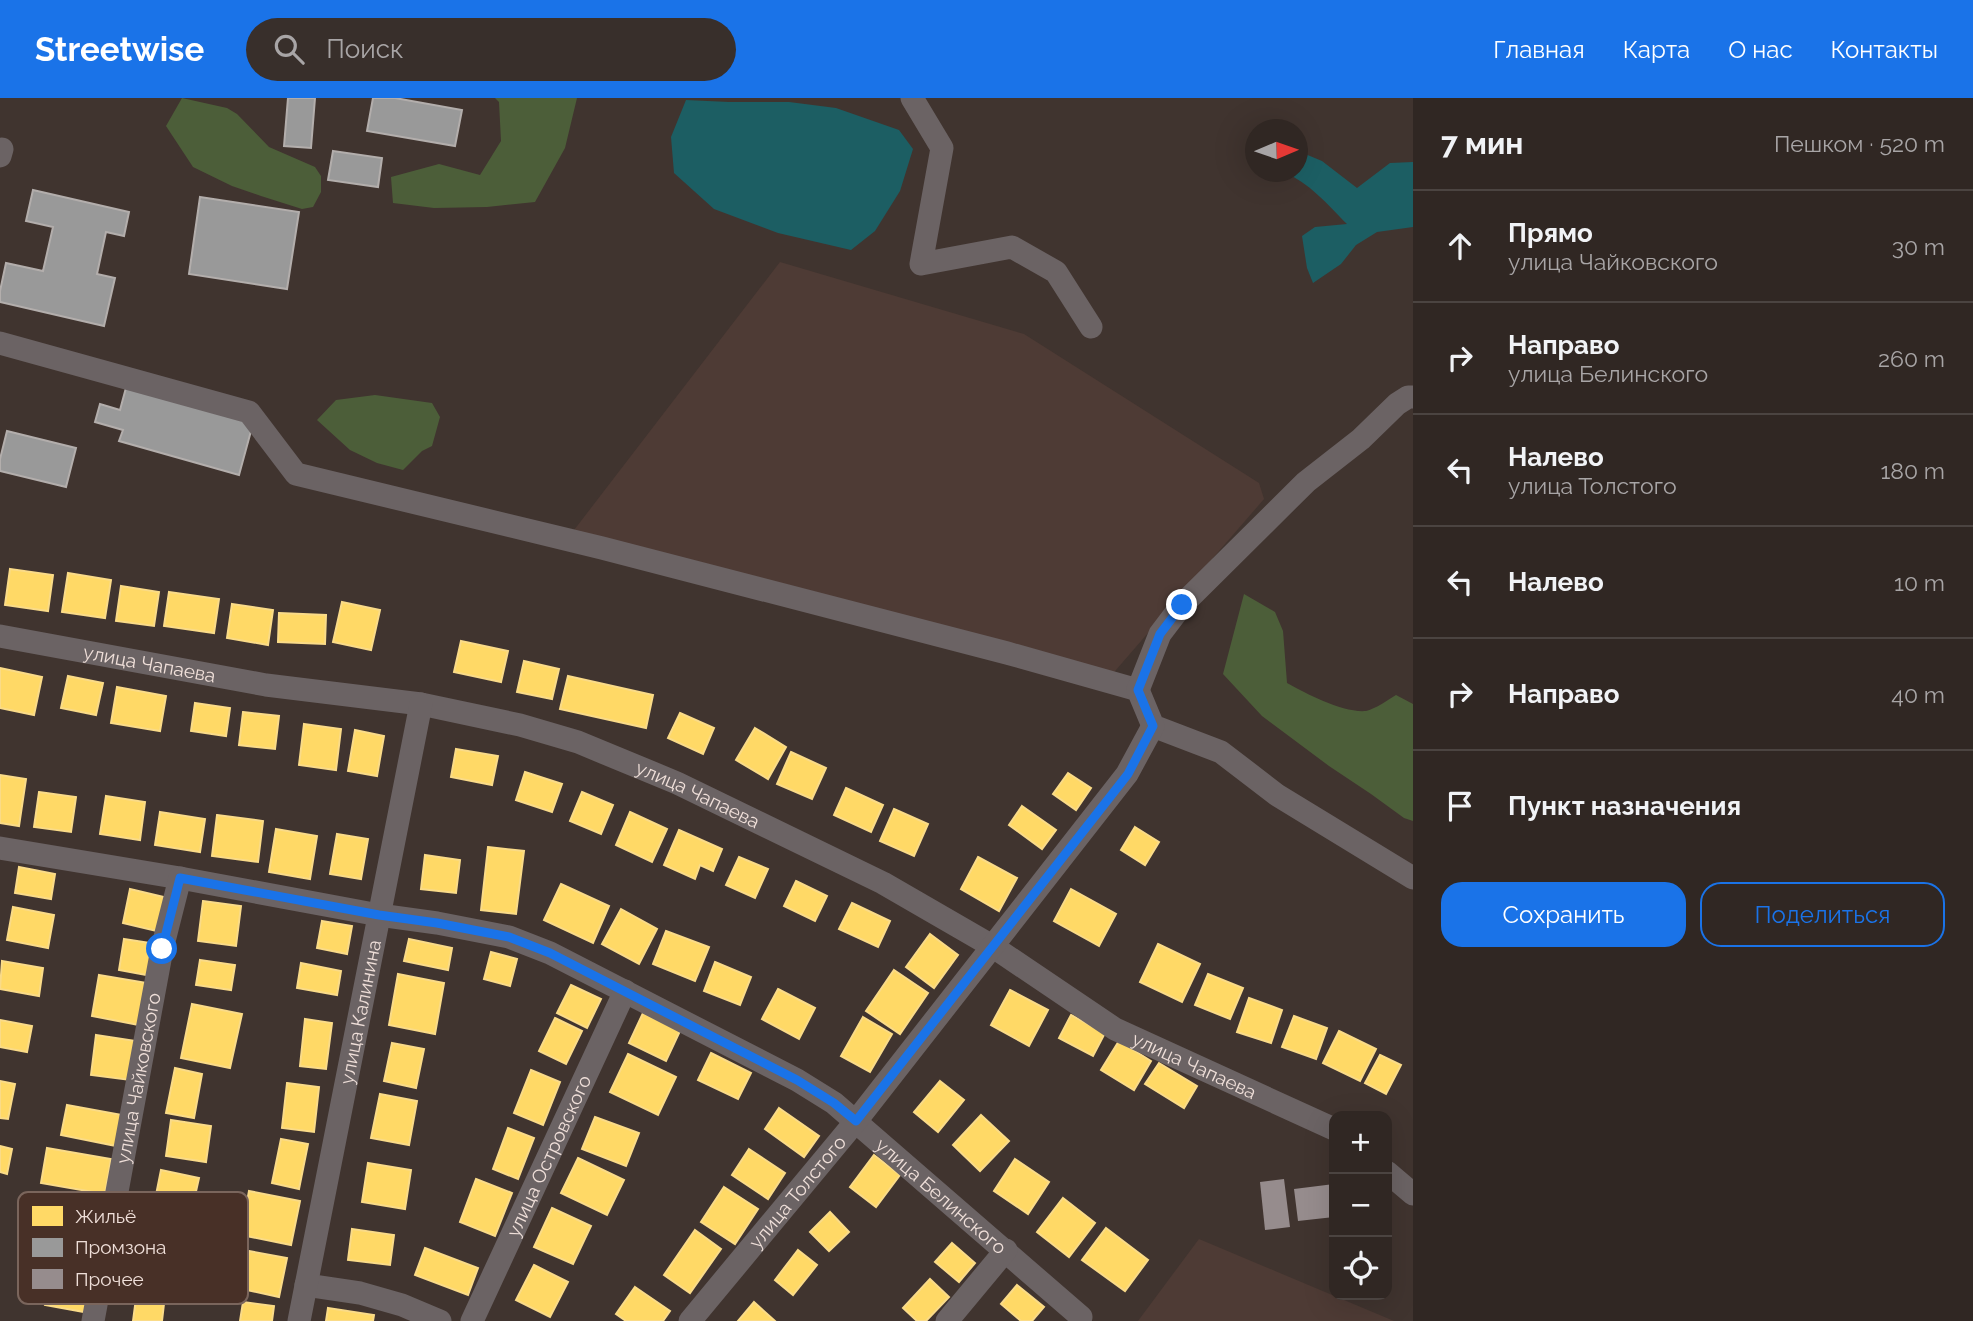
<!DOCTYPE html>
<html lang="ru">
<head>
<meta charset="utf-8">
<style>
	body { margin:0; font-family:Raleway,sans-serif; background:#382f2b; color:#f1f3f6 }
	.controls { position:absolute; right:21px; bottom:21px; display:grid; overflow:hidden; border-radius:14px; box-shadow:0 7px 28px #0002 }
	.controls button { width:63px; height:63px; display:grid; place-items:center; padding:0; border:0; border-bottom:2px solid #4b4441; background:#302723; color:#f1f3f6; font:35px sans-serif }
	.compass { position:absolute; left:1245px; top:21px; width:63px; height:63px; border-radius:50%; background:#302723; box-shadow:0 7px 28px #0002; rotate:88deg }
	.stop { position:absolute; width:21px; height:21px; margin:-16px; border:5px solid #1a73e8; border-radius:50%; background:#fff }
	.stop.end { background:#1a73e8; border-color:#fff; box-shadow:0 2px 7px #0008 }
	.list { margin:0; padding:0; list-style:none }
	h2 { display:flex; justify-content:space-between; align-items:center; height:91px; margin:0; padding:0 28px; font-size:30px }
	h2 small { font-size:23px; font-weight:400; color:#a8a5a6 }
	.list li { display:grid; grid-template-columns:46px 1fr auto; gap:21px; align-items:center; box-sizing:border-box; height:112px; padding:0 28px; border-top:2px solid #4b4441 }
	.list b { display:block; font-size:26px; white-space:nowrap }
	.list p { margin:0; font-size:23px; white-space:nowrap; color:#a8a5a6 }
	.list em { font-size:23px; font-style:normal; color:#a8a5a6 }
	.actions { display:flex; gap:14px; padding:21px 28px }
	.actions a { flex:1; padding:16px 0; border:2px solid #1a73e8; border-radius:21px; text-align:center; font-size:24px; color:#1a73e8 }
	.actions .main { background:#1a73e8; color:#fff }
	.icon { flex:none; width:38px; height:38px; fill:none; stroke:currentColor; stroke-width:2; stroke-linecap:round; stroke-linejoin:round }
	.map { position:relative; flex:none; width:1413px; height:1223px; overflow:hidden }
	header { display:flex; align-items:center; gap:42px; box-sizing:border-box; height:98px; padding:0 35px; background:#1a73e8; color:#fff }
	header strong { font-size:33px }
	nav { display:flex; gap:38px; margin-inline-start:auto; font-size:24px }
	.search { width:490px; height:63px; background:#382f2b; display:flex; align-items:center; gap:18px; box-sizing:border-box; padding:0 24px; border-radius:38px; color:#a8a5a6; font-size:26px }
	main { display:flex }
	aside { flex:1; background:#302723 }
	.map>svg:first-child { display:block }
	.industrial { fill:#4e3b35 }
	.forest { fill:#4c5e39 }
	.water { fill:#1c5e63 }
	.homes { fill:#ffd966; stroke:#fadb88; stroke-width:2 }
	.industry { fill:#999; stroke:#b3aeac; stroke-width:2 }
	.building { fill:#968c8d }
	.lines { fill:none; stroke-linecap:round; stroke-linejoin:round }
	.minor { stroke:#6b6364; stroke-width:23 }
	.route { stroke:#1a73e8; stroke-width:9 }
	.labels { text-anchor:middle; stroke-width:7; stroke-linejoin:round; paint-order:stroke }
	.street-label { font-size:19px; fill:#efdfd9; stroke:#483027 }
	.key { fill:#483027; stroke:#7a655c; stroke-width:2 }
	.key-label { font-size:19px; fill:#efdfd9 }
</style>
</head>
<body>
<header>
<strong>Streetwise</strong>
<div class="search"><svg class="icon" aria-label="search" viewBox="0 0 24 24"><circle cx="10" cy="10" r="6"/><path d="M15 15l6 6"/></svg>Поиск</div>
<nav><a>Главная</a><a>Карта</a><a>О нас</a><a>Контакты</a></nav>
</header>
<main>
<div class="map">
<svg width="1413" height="1223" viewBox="0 0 1413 1223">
	<rect width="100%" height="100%" fill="#40342f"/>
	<g class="industrial">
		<path d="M 780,164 L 1024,236 L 1259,385 L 1264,401 L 1109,580 L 571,436 Z"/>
		<path d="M 1199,1141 L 1394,1223 L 1138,1223 Z"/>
	</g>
	<g class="forest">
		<path d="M 182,0 L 227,10 L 237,16 L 269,49 L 315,69 L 321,78 L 321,94 L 313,109 L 302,111 L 261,98 L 232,88 L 193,69 L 166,28 Z"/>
		<path d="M 495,0 L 577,0 L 565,50 L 535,104 L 487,109 L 434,110 L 393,105 L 391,79 L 439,66 L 480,77 L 501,43 L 499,4 Z"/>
		<path d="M 375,297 L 432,305 L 440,319 L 432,348 L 422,353 L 403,372 L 377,365 L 350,352 L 317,322 L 336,302 Z"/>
		<path d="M 1244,496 L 1275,514 L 1283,533 L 1287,585 C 1307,596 1343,615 1366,613 C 1375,611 1388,602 1396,597 L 1413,606 L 1413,723 L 1404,720 L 1371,696 L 1329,668 L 1262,618 L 1223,576 Z"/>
	</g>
	<g class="water">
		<path d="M 686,2 L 729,4 L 789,4 L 836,10 L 899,32 L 913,51 L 900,93 L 875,133 L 851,152 L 778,135 L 714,111 L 674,75 L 671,39 Z"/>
		<path d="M 1298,53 L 1322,63 L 1357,90 L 1390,65 L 1413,64 L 1413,129 L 1377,134 L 1356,147 L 1341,166 L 1313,185 L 1307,170 L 1302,138 L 1315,129 L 1347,126 C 1328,107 1309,84 1283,74 L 1297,74 Z"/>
	</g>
	<g class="homes">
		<path d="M 10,471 L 53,477 L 48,513 L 5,507 Z"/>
		<path d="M 68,475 L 111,482 L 105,520 L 62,514 Z"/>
		<path d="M 121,488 L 159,494 L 154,528 L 116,523 Z"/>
		<path d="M 169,494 L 219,501 L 214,535 L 164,528 Z"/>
		<path d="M 342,504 L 380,512 L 371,552 L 333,544 Z"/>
		<path d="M 232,506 L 273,512 L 268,547 L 227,540 Z"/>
		<path d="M 279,515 L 326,517 L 325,546 L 278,544 Z"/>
		<path d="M 461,543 L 508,553 L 501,584 L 454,574 Z"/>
		<path d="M 524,563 L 559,571 L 552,601 L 517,594 Z"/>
		<path d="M 0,570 L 42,579 L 34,617 L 0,610 Z"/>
		<path d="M 68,578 L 103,585 L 96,617 L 61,610 Z"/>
		<path d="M 568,578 L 653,597 L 646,630 L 560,611 Z"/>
		<path d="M 117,589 L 166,598 L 160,633 L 111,625 Z"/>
		<path d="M 195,605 L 230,610 L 226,638 L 191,633 Z"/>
		<path d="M 243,614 L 279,618 L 275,651 L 239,647 Z"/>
		<path d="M 680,615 L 714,630 L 703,656 L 668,640 Z"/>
		<path d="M 304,626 L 341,631 L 336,672 L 299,667 Z"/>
		<path d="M 755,630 L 786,649 L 768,681 L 736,662 Z"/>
		<path d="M 355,632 L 384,638 L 377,678 L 348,673 Z"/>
		<path d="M 456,651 L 498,658 L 492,687 L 451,679 Z"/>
		<path d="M 791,654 L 826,670 L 812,701 L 777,686 Z"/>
		<path d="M 525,674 L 562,686 L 552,714 L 516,702 Z"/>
		<path d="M 1068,675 L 1091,690 L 1076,712 L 1053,696 Z"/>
		<path d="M 0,677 L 26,681 L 19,728 L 0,725 Z"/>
		<path d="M 846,690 L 883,707 L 871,734 L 834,717 Z"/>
		<path d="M 39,694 L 76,699 L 71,734 L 34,729 Z"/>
		<path d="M 582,694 L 613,707 L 601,736 L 570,723 Z"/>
		<path d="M 106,698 L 145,704 L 140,742 L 100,736 Z"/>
		<path d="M 1022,708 L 1056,732 L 1042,751 L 1009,727 Z"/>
		<path d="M 894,711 L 928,726 L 914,758 L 880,743 Z"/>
		<path d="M 160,714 L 205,721 L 200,754 L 155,747 Z"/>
		<path d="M 630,714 L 667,731 L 652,764 L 616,747 Z"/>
		<path d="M 217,717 L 263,723 L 258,764 L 212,758 Z"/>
		<path d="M 1135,729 L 1159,744 L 1145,767 L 1121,752 Z"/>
		<path d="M 276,731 L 317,738 L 310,781 L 269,774 Z"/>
		<path d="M 679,732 L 722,751 L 713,773 L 700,767 L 695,781 L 664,767 Z"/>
		<path d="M 337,736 L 368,741 L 361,781 L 330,776 Z"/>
		<path d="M 488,749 L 524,753 L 516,816 L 481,812 Z"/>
		<path d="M 425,757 L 460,762 L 456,795 L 421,791 Z"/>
		<path d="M 739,759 L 768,771 L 755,800 L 726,787 Z"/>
		<path d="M 978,759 L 1017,780 L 999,813 L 961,791 Z"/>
		<path d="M 19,769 L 55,776 L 51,801 L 15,795 Z"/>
		<path d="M 796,783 L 827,798 L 815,823 L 784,808 Z"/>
		<path d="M 561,786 L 609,808 L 593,845 L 544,822 Z"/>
		<path d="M 130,791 L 168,800 L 161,834 L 123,825 Z"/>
		<path d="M 1071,791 L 1116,816 L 1099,848 L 1054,823 Z"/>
		<path d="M 203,803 L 241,808 L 236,848 L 198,843 Z"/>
		<path d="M 852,805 L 890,823 L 878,849 L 839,831 Z"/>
		<path d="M 13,809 L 54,817 L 48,850 L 7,842 Z"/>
		<path d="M 621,811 L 657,831 L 639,866 L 602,846 Z"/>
		<path d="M 322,823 L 352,828 L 347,856 L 317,850 Z"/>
		<path d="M 666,833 L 709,849 L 695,883 L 653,866 Z"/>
		<path d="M 930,836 L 958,857 L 934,890 L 906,869 Z"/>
		<path d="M 124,841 L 157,846 L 152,878 L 119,872 Z"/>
		<path d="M 409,841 L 452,850 L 448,872 L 404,863 Z"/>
		<path d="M 1158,846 L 1200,866 L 1182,904 L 1140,884 Z"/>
		<path d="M 491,854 L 517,861 L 510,888 L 484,881 Z"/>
		<path d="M 200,862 L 235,867 L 231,892 L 196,887 Z"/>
		<path d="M 2,863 L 43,870 L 39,898 L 0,891 Z"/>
		<path d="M 715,864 L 751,879 L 740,907 L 704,893 Z"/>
		<path d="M 301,865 L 341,873 L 337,897 L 297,890 Z"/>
		<path d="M 894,872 L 928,895 L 900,936 L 866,913 Z"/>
		<path d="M 398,876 L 444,885 L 435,936 L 389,927 Z"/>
		<path d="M 1208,876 L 1243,890 L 1230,921 L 1195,907 Z"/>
		<path d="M 99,877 L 147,885 L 139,927 L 92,918 Z"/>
		<path d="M 571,887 L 601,901 L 587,930 L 557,915 Z"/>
		<path d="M 778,891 L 815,910 L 799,941 L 762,921 Z"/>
		<path d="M 1010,892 L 1048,912 L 1029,948 L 991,927 Z"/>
		<path d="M 1249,900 L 1282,912 L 1271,945 L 1237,934 Z"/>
		<path d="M 192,906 L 242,916 L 230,970 L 181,960 Z"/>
		<path d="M 643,915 L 680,933 L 666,963 L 629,945 Z"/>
		<path d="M 1071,917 L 1105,935 L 1093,958 L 1059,940 Z"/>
		<path d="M 1294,918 L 1327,930 L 1316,961 L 1282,949 Z"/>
		<path d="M 863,919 L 892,936 L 870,974 L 841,958 Z"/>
		<path d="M 555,920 L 582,933 L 566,966 L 539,953 Z"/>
		<path d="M 305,921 L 332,925 L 326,971 L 300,968 Z"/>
		<path d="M 0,922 L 32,928 L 27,954 L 0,949 Z"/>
		<path d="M 1339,933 L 1376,951 L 1360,983 L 1323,965 Z"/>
		<path d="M 96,937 L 136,943 L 130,982 L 91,977 Z"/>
		<path d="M 1119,943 L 1151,963 L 1134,992 L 1101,972 Z"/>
		<path d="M 392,945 L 424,951 L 416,990 L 384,983 Z"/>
		<path d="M 711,955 L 751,975 L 738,1001 L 698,982 Z"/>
		<path d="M 628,956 L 676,979 L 658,1017 L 610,994 Z"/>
		<path d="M 1380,957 L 1401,967 L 1386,996 L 1365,985 Z"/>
		<path d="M 1159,965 L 1197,988 L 1184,1010 L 1145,986 Z"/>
		<path d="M 175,970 L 202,976 L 194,1020 L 166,1015 Z"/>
		<path d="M 531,972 L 560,984 L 543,1027 L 514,1015 Z"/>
		<path d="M 0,983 L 15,986 L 8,1021 L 0,1020 Z"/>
		<path d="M 940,983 L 964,1002 L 938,1034 L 914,1014 Z"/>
		<path d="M 287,985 L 319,989 L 314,1034 L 282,1030 Z"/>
		<path d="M 380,996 L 417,1003 L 409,1047 L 371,1040 Z"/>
		<path d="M 67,1007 L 122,1017 L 116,1048 L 61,1037 Z"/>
		<path d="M 779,1010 L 819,1038 L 804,1059 L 765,1031 Z"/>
		<path d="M 981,1017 L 1009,1043 L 980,1073 L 953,1047 Z"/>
		<path d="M 595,1019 L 639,1035 L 626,1068 L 582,1051 Z"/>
		<path d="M 171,1022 L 211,1028 L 206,1064 L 166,1058 Z"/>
		<path d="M 508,1030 L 534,1040 L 518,1081 L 493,1071 Z"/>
		<path d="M 281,1041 L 308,1046 L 299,1091 L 272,1085 Z"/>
		<path d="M 0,1048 L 12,1051 L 7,1076 L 0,1074 Z"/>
		<path d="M 47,1050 L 111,1061 L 105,1096 L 41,1085 Z"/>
		<path d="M 749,1051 L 785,1075 L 768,1101 L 732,1077 Z"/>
		<path d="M 874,1057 L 900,1077 L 876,1109 L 850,1089 Z"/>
		<path d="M 578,1060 L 624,1082 L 607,1117 L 561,1095 Z"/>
		<path d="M 1015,1061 L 1049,1084 L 1028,1116 L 994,1093 Z"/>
		<path d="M 368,1065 L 411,1072 L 405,1111 L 362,1104 Z"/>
		<path d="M 161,1072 L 199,1080 L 190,1120 L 153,1112 Z"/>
		<path d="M 476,1081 L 512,1095 L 495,1138 L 460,1124 Z"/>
		<path d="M 724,1089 L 758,1111 L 735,1146 L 701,1124 Z"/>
		<path d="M 249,1093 L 300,1103 L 291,1147 L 241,1137 Z"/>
		<path d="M 1063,1100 L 1095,1125 L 1069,1159 L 1037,1134 Z"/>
		<path d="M 552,1110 L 591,1128 L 573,1166 L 534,1149 Z"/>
		<path d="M 830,1114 L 849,1134 L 829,1153 L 810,1134 Z"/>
		<path d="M 1106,1130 L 1148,1162 L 1125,1193 L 1082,1162 Z"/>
		<path d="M 352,1131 L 394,1137 L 390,1167 L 348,1162 Z"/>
		<path d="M 695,1132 L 721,1151 L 690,1195 L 664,1177 Z"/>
		<path d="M 952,1145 L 975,1165 L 959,1184 L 935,1164 Z"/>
		<path d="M 425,1150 L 478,1170 L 468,1197 L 415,1177 Z"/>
		<path d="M 798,1152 L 817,1167 L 793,1197 L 775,1182 Z"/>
		<path d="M 249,1153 L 287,1160 L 279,1199 L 242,1191 Z"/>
		<path d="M 534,1167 L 568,1184 L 550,1219 L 516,1202 Z"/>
		<path d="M 50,1178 L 90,1185 L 84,1214 L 45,1207 Z"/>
		<path d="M 930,1181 L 949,1199 L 926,1223 L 917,1223 L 903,1210 Z"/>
		<path d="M 1017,1187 L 1044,1209 L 1032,1223 L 1021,1223 L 1001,1206 Z"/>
		<path d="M 635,1189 L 670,1213 L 663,1223 L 626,1223 L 616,1216 Z"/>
		<path d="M 137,1193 L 165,1197 L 162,1223 L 133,1223 Z"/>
		<path d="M 243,1204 L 274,1208 L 272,1223 L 240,1223 Z"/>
		<path d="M 754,1204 L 775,1223 L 738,1223 Z"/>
		<path d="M 328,1210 L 374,1217 L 373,1223 L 326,1223 Z"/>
	</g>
	<g class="industry">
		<path d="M 288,0 L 315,0 L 311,50 L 284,48 Z"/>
		<path d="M 373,0 L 395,0 L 462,12 L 455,48 L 367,33 Z"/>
		<path d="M 333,53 L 382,60 L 378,89 L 328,82 Z"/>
		<path d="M 33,92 L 129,114 L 124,138 L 106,134 L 97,176 L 115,180 L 104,228 L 0,204 L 0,193 L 6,165 L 43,173 L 53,129 L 26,123 Z"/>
		<path d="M 200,99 L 299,114 L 287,191 L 189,176 Z"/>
		<path d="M 127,286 L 254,322 L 239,377 L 119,343 L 123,332 L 95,324 L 100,306 L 120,312 Z"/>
		<path d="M 7,333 L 76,350 L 66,389 L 0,373 L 0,361 Z"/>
	</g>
	<g class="building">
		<path d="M 1284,1081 L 1290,1129 L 1265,1132 L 1260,1084 Z"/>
		<path d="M 1334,1086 L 1334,1119 L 1298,1123 L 1294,1091 Z"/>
	</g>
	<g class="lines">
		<g class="minor">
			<path d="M 912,0 L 942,50 L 921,166 L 1012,149 L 1056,174 L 1091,229"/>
			<path d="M 0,58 L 2,51"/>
			<path d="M 0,245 L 249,314 L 296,376 L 602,450 L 1007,555 L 1138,592 L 1153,628 L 1221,654 L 1277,697 L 1413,780"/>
			<path id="s1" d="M 0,538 L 266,587 L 421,606 L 520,627 L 578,644 L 677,685 L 883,785 L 992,848 L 1115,931 L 1334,1031"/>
			<path d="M 1138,592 L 1160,536 L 1182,507 L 1306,384 L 1361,341 L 1397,306 L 1408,299 L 1413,299"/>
			<path id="s2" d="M 0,750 L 180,780 L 379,817 L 437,825 L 509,839 L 550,855 L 797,982 L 834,1005 L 1081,1219"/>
			<path d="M 1387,1074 L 1413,1096"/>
			<path d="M 306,1187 L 360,1195 L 402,1207 L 440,1223"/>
			<path id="s3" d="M 93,1223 L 162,851 L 180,780"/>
			<path id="s4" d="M 299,1223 L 421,606"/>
			<path id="s5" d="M 472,1223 L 625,893"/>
			<path id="s6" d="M 690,1223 L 856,1023 L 1127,676 L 1153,628"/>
			<path d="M 947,1223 L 1006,1152"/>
		</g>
	</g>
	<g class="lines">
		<path class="route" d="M 162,851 L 180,780 L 379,817 L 437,825 L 509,839 L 550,855 L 797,982 L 834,1005 L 856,1023 L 1128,676 L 1153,628 L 1138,592 L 1160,536 L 1182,507"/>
	</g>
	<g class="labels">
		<g class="street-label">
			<text dy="7" stroke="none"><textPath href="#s1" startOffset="152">улица Чапаева</textPath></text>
			<text dy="7" stroke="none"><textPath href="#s1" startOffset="719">улица Чапаева</textPath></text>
			<text dy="7" stroke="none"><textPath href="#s4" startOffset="315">улица Калинина</textPath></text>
			<text dy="7" stroke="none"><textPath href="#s1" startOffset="1286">улица Чапаева</textPath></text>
			<text dy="7" stroke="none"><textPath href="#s3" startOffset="247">улица Чайковского</textPath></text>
			<text dy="7" stroke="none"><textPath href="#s5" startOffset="182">улица Островского</textPath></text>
			<text dy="7" stroke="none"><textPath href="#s6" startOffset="168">улица Толстого</textPath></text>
			<text dy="7" stroke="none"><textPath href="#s2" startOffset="1024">улица Белинского</textPath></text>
		</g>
	</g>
	<rect x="18" y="1094" width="230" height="112" rx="10" class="key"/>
	<rect x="32" y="1108" width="31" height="20" fill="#ffd966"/>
	<rect x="32" y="1140" width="31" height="19" fill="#999"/>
	<rect x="32" y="1171" width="31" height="20" fill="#968c8d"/>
	<g class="key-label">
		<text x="75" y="1125">Жильё</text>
		<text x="75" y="1156">Промзона</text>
		<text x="75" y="1188">Прочее</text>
	</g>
</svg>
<div class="controls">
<button>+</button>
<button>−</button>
<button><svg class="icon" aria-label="locate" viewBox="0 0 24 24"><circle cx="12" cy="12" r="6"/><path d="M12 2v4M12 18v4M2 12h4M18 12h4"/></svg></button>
</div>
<svg class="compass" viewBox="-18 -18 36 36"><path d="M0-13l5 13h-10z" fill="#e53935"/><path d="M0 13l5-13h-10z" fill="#a8a5a6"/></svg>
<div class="stop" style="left:162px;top:851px"></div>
<div class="stop end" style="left:1182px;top:507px"></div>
</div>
<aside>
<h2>7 мин<small>Пешком · 520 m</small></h2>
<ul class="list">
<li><svg class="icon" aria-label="ahead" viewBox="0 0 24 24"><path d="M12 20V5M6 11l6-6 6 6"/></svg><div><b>Прямо</b><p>улица Чайковского</p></div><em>30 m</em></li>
<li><svg class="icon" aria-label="right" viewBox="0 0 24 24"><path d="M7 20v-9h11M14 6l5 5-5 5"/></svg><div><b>Направо</b><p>улица Белинского</p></div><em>260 m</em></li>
<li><svg class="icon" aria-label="left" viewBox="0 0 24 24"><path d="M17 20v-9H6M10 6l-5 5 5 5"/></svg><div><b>Налево</b><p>улица Толстого</p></div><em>180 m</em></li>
<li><svg class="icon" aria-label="left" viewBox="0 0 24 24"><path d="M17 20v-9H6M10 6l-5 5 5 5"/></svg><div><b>Налево</b></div><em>10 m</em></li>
<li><svg class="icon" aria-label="right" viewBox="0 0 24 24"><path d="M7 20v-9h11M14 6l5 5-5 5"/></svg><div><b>Направо</b></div><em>40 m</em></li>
<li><svg class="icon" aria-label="arrive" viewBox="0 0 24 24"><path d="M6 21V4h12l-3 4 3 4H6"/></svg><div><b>Пункт назначения</b></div></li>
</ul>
<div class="actions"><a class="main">Сохранить</a><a>Поделиться</a></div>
</aside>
</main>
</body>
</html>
